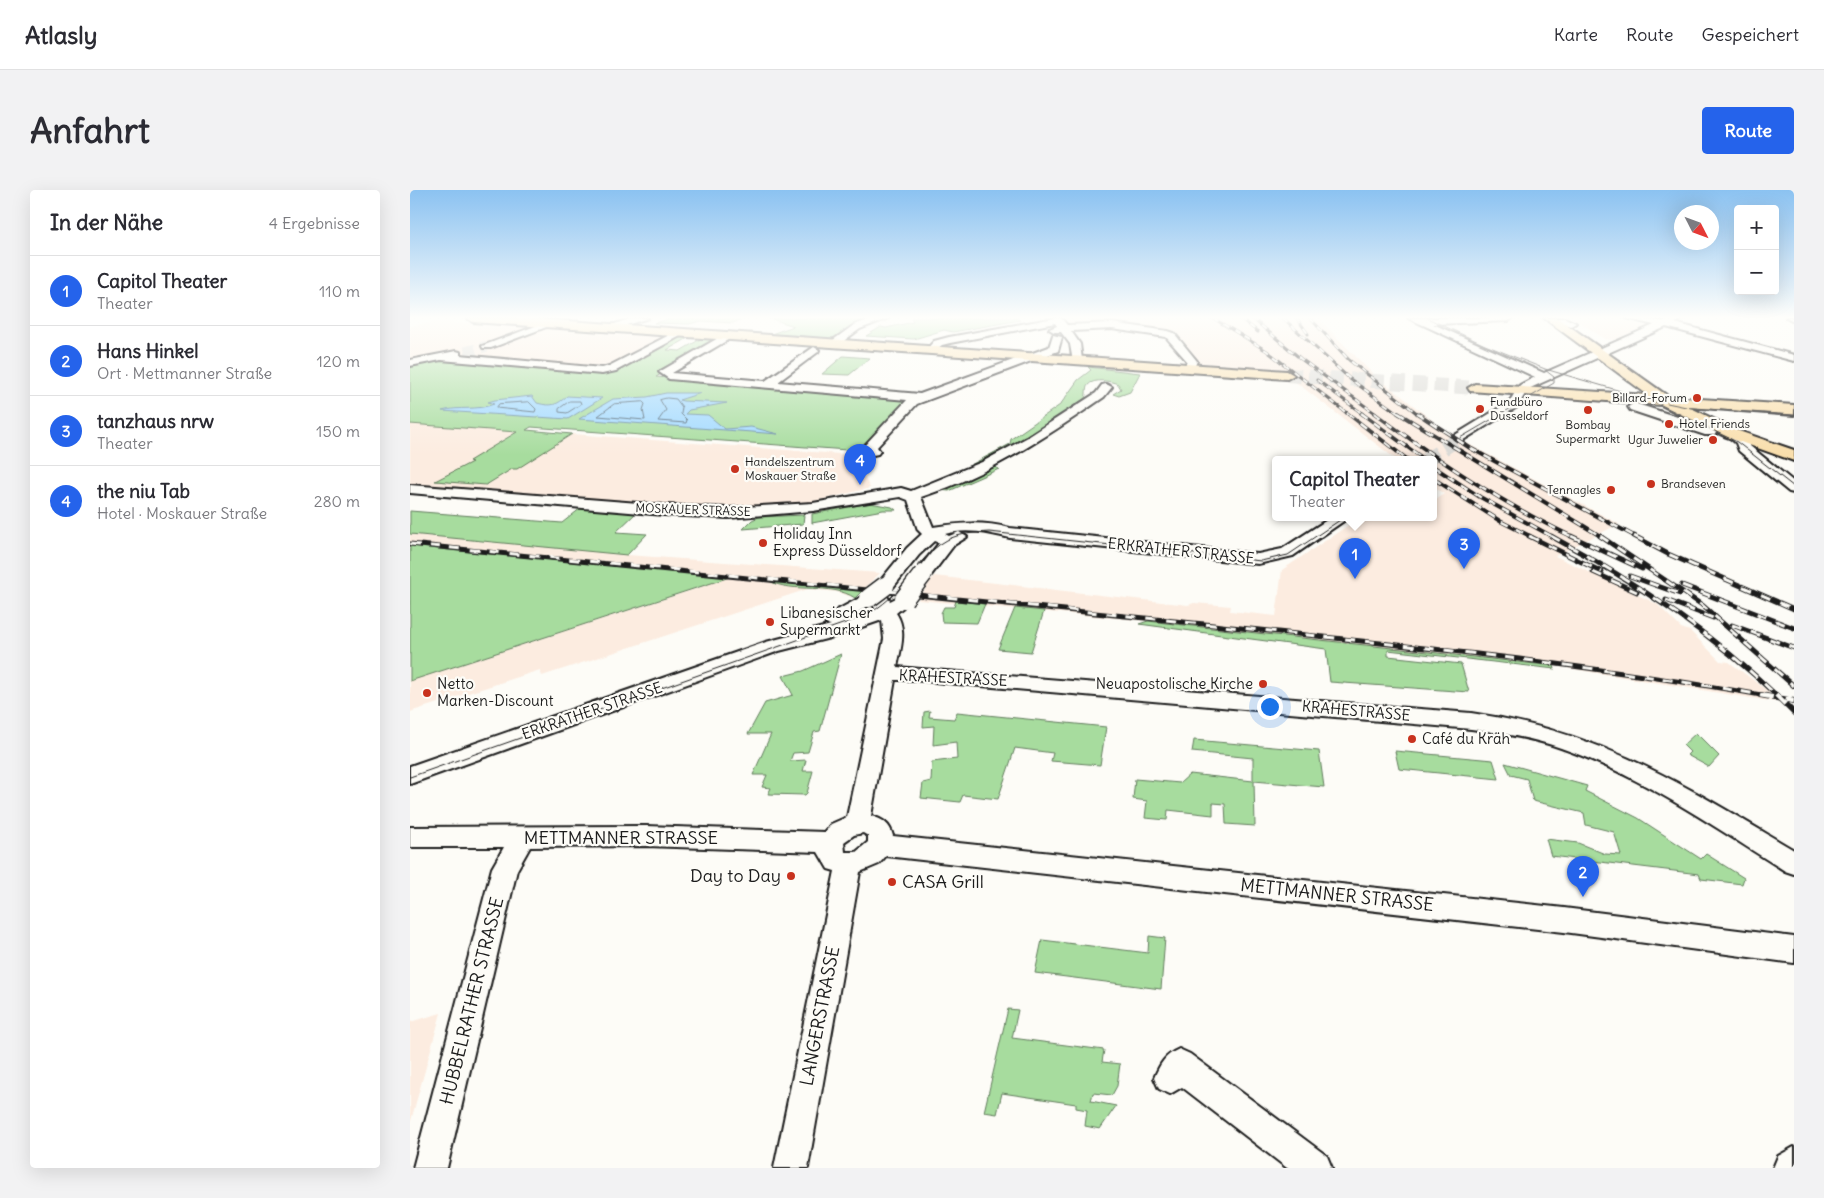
<!DOCTYPE html>
<html lang="de">
<head>
<meta charset="utf-8">
<style>
	body { margin:0; font-family:Delius,sans-serif; background:#f2f2f3; color:#2b2b33 }
	.controls { position:absolute; right:15px; top:15px; display:grid; overflow:hidden; border-radius:5px; box-shadow:0 5px 20px #0002 }
	.controls button { width:45px; height:45px; display:grid; place-items:center; padding:0; border:0; border-bottom:1px solid #e1e1e2; background:#fff; color:#2b2b33; font:25px sans-serif }
	.compass { position:absolute; left:1264px; top:15px; width:45px; height:45px; border-radius:50%; background:#fff; box-shadow:0 5px 20px #0002; rotate:132deg }
	.you { position:absolute; left:859px; top:516px; width:18px; height:18px; margin:-12px; border:4px solid #fff; border-radius:50%; background:#1a73e8; box-shadow:0 0 0 8px #1a73e833 }
	.badge { display:grid; place-items:center; width:32px; height:32px; border-radius:50%; background:#2563eb; color:#fff; font-size:16px; font-weight:700 }
	.pin { position:absolute; translate:-50% -41px; filter:drop-shadow(0 1px 2px #0008) }
	.pin::after { content:''; position:absolute; top:26px; width:18px; height:15px; background:inherit; clip-path:polygon(0 0,100% 0,50% 100%) }
	.popup { position:absolute; left:862px; top:266px; width:165px; height:65px; box-sizing:border-box; display:grid; place-content:center; border-radius:5px; background:#fff; filter:drop-shadow(0 1px 4px #0005); font-size:16px; white-space:nowrap; color:#7c7c81 }
	.popup b { font-size:19px; color:#2b2b33 }
	.popup::after { content:''; position:absolute; left:50%; top:100%; margin-left:-10px; border:10px solid transparent; border-top-color:#fff }
	.list { margin:0; padding:0; list-style:none }
	h2 { display:flex; justify-content:space-between; align-items:center; height:65px; margin:0; padding:0 20px; font-size:21px }
	h2 small { font-size:16px; font-weight:400; color:#7c7c81 }
	.list li { display:grid; grid-template-columns:32px 1fr auto; gap:15px; align-items:center; box-sizing:border-box; height:70px; padding:0 20px; border-top:1px solid #e1e1e2 }
	.list b { display:block; font-size:19px; white-space:nowrap }
	.list p { margin:0; font-size:16px; white-space:nowrap; color:#7c7c81 }
	.list em { font-size:16px; font-style:normal; color:#7c7c81 }
	.map { position:relative; flex:none; width:1384px; height:978px; overflow:hidden; border-radius:5px }
	header { display:flex; align-items:center; gap:30px; box-sizing:border-box; height:70px; padding:0 25px; background:#fff; border-bottom:1px solid #e1e1e2 }
	header strong { font-size:24px }
	nav { display:flex; gap:28px; margin-inline-start:auto; font-size:18px }
	.intro { display:flex; align-items:center; justify-content:space-between; box-sizing:border-box; height:120px; padding:0 30px }
	h1 { margin:0; font-size:35px }
	.button { padding:12px 22px; border-radius:5px; background:#2563eb; color:#fff; font-size:18px; font-weight:700 }
	main { display:flex; gap:30px; padding:0 30px }
	aside { flex:1; background:#fff; border-radius:5px; box-shadow:0 5px 20px #0002 }
	.map>svg:first-child { display:block }
	.built { fill:#fcece0 }
	.green { fill:#a7dc9e; stroke:#627c5d }
	.water { fill:#9fd8ff; stroke:#6b8da4 }
	.lines { fill:none; stroke-linecap:round; stroke-linejoin:round }
	.shore { stroke:#506777; stroke-width:1 }
	.minor-tunnel-far1 { stroke:#dbdad6; stroke-width:11; stroke-dasharray:11 5.5; stroke-linecap:butt }
	.minor-tunnel { stroke:#dbdad6; stroke-width:14; stroke-dasharray:14 7; stroke-linecap:butt }
	.major-tunnel { stroke:#dbdad6; stroke-width:14; stroke-dasharray:14 7; stroke-linecap:butt }
	.minor-casing { stroke:#1c1c1c; stroke-width:4 }
	.major-casing { stroke:#1c1c1c; stroke-width:4 }
	.minor { fill:#fdfcf7; fill-rule:evenodd }
	.major { fill:#f9deab; fill-rule:evenodd }
	.tram { stroke:#1c1c1c; stroke-width:1 }
	.rail-far3-casing { stroke:#1c1c1c; stroke-width:3 }
	.rail-far2-casing { stroke:#1c1c1c; stroke-width:4 }
	.rail-far1-casing { stroke:#1c1c1c; stroke-width:5 }
	.rail-casing { stroke:#1c1c1c; stroke-width:6 }
	.rail-far3 { stroke:#fdfcf7; stroke-width:2; stroke-dasharray:6; stroke-linecap:butt }
	.rail-far2 { stroke:#fdfcf7; stroke-width:2.5; stroke-dasharray:8; stroke-linecap:butt }
	.rail-far1 { stroke:#fdfcf7; stroke-width:3; stroke-dasharray:10; stroke-linecap:butt }
	.rail { stroke:#fdfcf7; stroke-width:4.5; stroke-dasharray:13; stroke-linecap:butt }
	.minor-bridge-casing { stroke:#1c1c1c; stroke-width:21; stroke-linecap:butt }
	.minor-bridge { stroke:#fdfcf7; stroke-width:18 }
	.poi-dot { fill:#c8321e; stroke:#fdfcf7; stroke-width:2 }
	.labels { text-anchor:middle; stroke-width:4.5; stroke-linejoin:round; paint-order:stroke }
	.far-poi-label { font-size:12px; fill:#1c1c1c; stroke:#fdfcf7; text-anchor:start }
	.far-street-label { font-size:12px; fill:#1c1c1c; stroke:#fdfcf7 }
	.poi-label { font-size:15px; fill:#1c1c1c; stroke:#fdfcf7; text-anchor:start }
	.street-label { font-size:15px; fill:#1c1c1c; stroke:#fdfcf7 }
	.near-street-label { font-size:18px; fill:#1c1c1c; stroke:#fdfcf7 }
	.near-poi-label { font-size:18px; fill:#1c1c1c; stroke:#fdfcf7; text-anchor:end }
</style>
</head>
<body>
<header>
<strong>Atlasly</strong>
<nav><a>Karte</a><a>Route</a><a>Gespeichert</a></nav>
</header>
<div class="intro"><h1>Anfahrt</h1><a class="button">Route</a></div>
<main>
<aside>
<h2>In der Nähe<small>4 Ergebnisse</small></h2>
<ul class="list">
<li><span class="badge">1</span><div><b>Capitol Theater</b><p>Theater</p></div><em>110 m</em></li>
<li><span class="badge">2</span><div><b>Hans Hinkel</b><p>Ort · Mettmanner Straße</p></div><em>120 m</em></li>
<li><span class="badge">3</span><div><b>tanzhaus nrw</b><p>Theater</p></div><em>150 m</em></li>
<li><span class="badge">4</span><div><b>the niu Tab</b><p>Hotel · Moskauer Straße</p></div><em>280 m</em></li>
</ul>
</aside>
<div class="map">
<svg width="1384" height="978" viewBox="0 0 1384 978">
	<rect width="100%" height="100%" fill="#fdfcf7"/>
	<filter id="ink" filterUnits="userSpaceOnUse"><feTurbulence type="fractalNoise" baseFrequency=".02" numOctaves="2"/><feDisplacementMap in="SourceGraphic" scale="10" xChannelSelector="R" yChannelSelector="G"/><feConvolveMatrix kernelMatrix="1 2 1 2 8 2 1 2 1" color-interpolation-filters="sRGB"/></filter>
	<g filter="url(#ink)">
		<g class="built">
			<path d="M 650,128 L 908,128 L 961,182 L 1032,238 L 1062,256 L 1209,334 L 1145,366 L 1247,414 L 1271,438 L 1280,441 L 1310,471 L 1319,472 L 1358,501 L 1366,512 L 1144,476 L 1145,479 L 949,457 L 949,463 L 742,436 L 737,431 L 508,410 L 524,386 L 778,415 L 784,413 L 821,416 L 820,421 L 866,426 L 872,380 L 949,328 L 1024,328 L 1024,310 L 1034,304 L 1024,297 L 1024,270 L 987,270 L 874,183 L 790,178 L 761,145 L 707,136 L 666,137 L 653,134 Z"/>
			<path d="M 1163,128 L 1187,128 L 1239,135 L 1204,150 L 1195,149 Z"/>
			<path d="M 22,132 L 157,135 L 267,143 L 202,179 L 40,168 L 0,175 L 0,136 Z"/>
			<path d="M 0,232 L 443,265 L 460,298 L 382,317 L 315,321 L 0,296 Z"/>
			<path d="M 0,344 L 217,365 L 470,383 L 445,408 L 427,402 L 398,399 L 132,486 L 130,480 L 0,522 L 0,491 L 291,397 L 0,366 Z"/>
			<path d="M 31,823 L 0,934 L 0,832 Z"/>
		</g>
		<g class="green">
			<path d="M 263,128 L 334,128 L 323,133 L 291,131 L 279,134 L 244,133 Z"/>
			<path d="M 359,128 L 454,128 L 457,130 L 442,136 L 421,149 L 361,144 L 384,136 Z"/>
			<path d="M 501,128 L 606,128 L 610,130 L 543,142 L 534,140 L 504,149 L 456,146 L 471,137 L 476,138 L 503,132 Z"/>
			<path d="M 267,146 L 280,147 L 257,160 L 270,161 L 294,147 L 311,148 L 246,187 L 504,207 L 451,261 L 121,237 L 116,240 L 162,244 L 107,279 L 102,279 L 76,295 L 25,291 L 62,272 L 59,271 L 107,242 L 0,234 L 0,173 L 24,170 L 195,183 Z"/>
			<path d="M 433,166 L 460,168 L 439,185 L 412,184 Z"/>
			<path d="M 678,177 L 730,183 L 720,202 L 709,206 L 703,204 L 711,199 L 708,194 C 701,191 684,188 678,195 C 675,199 677,204 675,208 L 592,265 L 542,285 L 600,254 L 601,249 L 650,215 L 668,190 L 681,180 Z"/>
			<path d="M 584,277 L 589,279 L 539,301 L 529,300 Z"/>
			<path d="M 460,313 L 482,317 L 486,320 L 473,320 L 402,333 L 402,324 Z"/>
			<path d="M 171,318 L 226,323 L 206,342 L 237,344 L 217,365 L 0,344 L 0,321 L 152,333 Z"/>
			<path d="M 394,325 L 393,334 L 333,339 L 342,330 L 349,327 Z"/>
			<path d="M 0,356 L 320,387 L 0,491 Z"/>
			<path d="M 359,391 L 362,391 L 453,400 L 445,408 C 421,392 384,404 359,391 Z"/>
			<path d="M 546,411 L 575,414 L 567,433 L 532,432 L 531,423 L 534,417 L 544,417 Z"/>
			<path d="M 605,418 L 634,421 L 621,462 L 588,459 Z"/>
			<path d="M 738,431 L 1144,476 L 1145,479 L 978,460 L 978,466 L 1051,474 L 1059,502 L 920,492 L 916,459 L 729,434 Z"/>
			<path d="M 431,464 L 410,541 L 404,542 L 398,562 L 383,563 L 380,571 L 396,570 L 393,581 L 403,581 L 397,603 L 395,605 L 358,604 L 361,598 L 352,597 L 357,585 L 343,585 L 361,544 L 338,544 L 355,513 L 383,505 L 373,486 L 393,481 Z"/>
			<path d="M 520,521 L 519,527 L 544,529 L 547,522 L 696,537 L 690,575 L 641,571 L 643,563 L 605,558 L 588,609 L 553,605 L 550,612 L 511,608 L 513,593 L 521,591 L 522,572 L 547,569 L 546,552 L 523,555 L 524,536 L 513,537 L 514,522 Z"/>
			<path d="M 1286,543 L 1309,566 L 1299,577 L 1277,565 L 1280,562 L 1273,555 Z"/>
			<path d="M 784,550 L 909,561 L 914,597 L 844,591 L 845,636 L 816,634 L 815,614 L 803,613 L 803,625 L 758,620 L 757,630 L 735,628 L 737,611 L 723,609 L 725,589 L 770,593 L 780,584 L 843,591 L 843,568 L 782,562 Z"/>
			<path d="M 985,561 L 1083,570 L 1089,589 L 989,579 Z"/>
			<path d="M 1095,573 L 1177,596 L 1175,601 L 1228,628 L 1291,669 L 1296,664 L 1334,688 L 1332,694 L 1291,689 L 1289,684 L 1141,666 L 1136,649 L 1168,653 L 1195,664 L 1211,665 L 1204,642 L 1176,635 L 1174,623 L 1123,611 L 1117,589 L 1101,585 Z"/>
			<path d="M 739,746 L 755,748 L 751,799 L 625,783 L 632,750 L 738,763 Z"/>
			<path d="M 598,819 L 608,820 L 602,848 L 694,860 L 692,872 L 710,874 L 707,896 L 702,905 L 683,903 L 681,911 L 706,916 L 690,939 L 675,936 L 677,920 L 666,918 L 666,914 L 592,903 L 587,924 L 574,922 Z"/>
		</g>
		<g class="water">
			<path d="M 256,203 L 291,203 L 269,210 L 273,211 L 317,213 L 279,220 L 275,224 L 298,225 L 315,239 L 341,237 L 368,244 L 169,229 L 203,209 L 237,207 Z"/>
			<path d="M 122,206 L 127,213 C 142,217 147,215 157,206 L 192,208 L 158,229 L 32,221 C 49,216 67,221 84,214 L 78,212 L 85,210 Z"/>
		</g>
		<g class="lines">
			<g class="shore">
				<path d="M 257,208 L 266,209 L 272,217 L 271,224 L 277,230 L 276,233 L 248,231 L 256,220 L 250,210 Z"/>
				<path d="M 160,211 L 170,211 L 171,214 L 157,223 L 149,222 L 149,219 Z"/>
				<path d="M 119,212 L 126,219 L 125,222 L 86,218 L 89,214 Z"/>
				<path d="M 233,212 L 235,214 L 233,220 L 235,230 L 188,226 L 204,214 Z"/>
			</g>
			<path class="minor-tunnel-far1" d="M 55,162 L 77,156"/>
			<path class="minor-tunnel" d="M 1016,270 L 1050,248"/>
			<path class="major-tunnel" d="M 877,185 L 1065,198"/>
			<defs>
				<g id="minor">
					<path d="M 222,128 L 238,128 L 201,140 L 196,137 Z"/>
					<path d="M 464,128 L 479,128 L 450,139 L 428,155 L 419,153 L 444,135 Z"/>
					<path d="M 645,128 L 651,128 L 657,135 L 702,133 L 758,141 L 764,143 L 787,171 L 783,180 L 775,180 L 774,178 L 777,171 L 756,147 L 702,139 L 661,141 L 670,154 L 672,170 L 671,172 L 663,172 L 660,154 L 651,142 L 644,142 L 639,139 L 647,136 L 645,133 L 540,153 L 532,155 L 521,163 L 516,160 L 524,151 L 539,147 Z"/>
					<path d="M 998,128 L 1103,128 L 1098,131 L 1023,134 L 1134,183 L 1244,135 L 1216,128 L 1254,131 L 1261,128 L 1274,128 L 1265,133 L 1384,165 L 1384,171 L 1256,137 L 1118,199 L 1107,217 L 1050,252 L 1044,248 L 1045,245 L 1099,212 L 1110,195 L 1125,187 Z"/>
					<path d="M 1140,128 L 1155,128 L 1166,133 L 1161,136 Z"/>
					<path d="M 1376,128 L 1384,128 L 1384,132 Z"/>
					<path d="M 139,131 L 147,133 L 81,158 L 73,158 L 72,156 Z"/>
					<path d="M 271,139 L 276,142 L 274,144 L 206,181 L 192,184 L 31,170 L 0,176 L 0,170 L 46,161 L 50,162 L 50,165 L 192,178 L 199,176 Z"/>
					<path d="M 317,143 L 322,146 L 321,148 L 262,183 L 355,191 L 404,157 L 409,160 L 408,162 L 368,192 L 510,204 L 639,157 L 643,145 L 652,147 L 648,161 L 507,214 L 467,257 L 470,261 L 468,264 L 463,265 L 452,258 L 497,210 L 259,189 L 249,182 Z"/>
					<path d="M 696,194 L 702,197 L 694,207 C 636,247 579,285 511,307 L 523,337 C 550,333 573,331 600,338 L 848,364 L 872,359 L 920,328 L 938,328 L 883,366 L 848,374 L 600,348 C 580,343 556,338 535,344 L 539,346 L 549,342 L 557,347 L 544,355 L 519,388 L 507,388 L 505,384 L 529,353 L 524,351 L 509,365 L 481,400 L 469,400 L 466,396 L 497,358 L 512,344 L 508,340 L 498,310 L 490,307 L 403,321 L 318,328 L 254,325 L 0,303 L 0,295 L 254,315 L 318,318 L 403,313 L 491,298 L 501,301 L 572,272 L 618,247 L 686,203 L 692,195 Z"/>
					<path d="M 1224,213 L 1305,239 L 1306,242 L 1305,245 L 1295,245 L 1220,220 L 1218,217 Z"/>
					<path d="M 1320,239 L 1337,248 L 1340,256 L 1384,292 L 1384,303 L 1379,302 L 1329,261 L 1326,253 L 1314,243 Z"/>
					<path d="M 459,403 L 477,406 L 480,411 L 494,404 L 500,405 L 503,409 L 486,423 C 497,439 491,458 487,477 L 1061,523 C 1191,541 1274,595 1384,660 L 1384,684 L 1375,681 C 1303,636 1232,586 1151,558 C 1122,548 1091,543 1061,539 L 502,490 L 485,490 L 461,626 C 473,629 480,634 483,646 L 1154,718 L 1384,747 L 1384,773 L 1154,742 L 476,666 L 469,674 L 450,682 L 398,978 L 364,978 L 425,681 L 418,679 L 408,662 L 236,656 L 120,657 L 107,680 L 37,978 L 3,978 L 82,678 L 94,657 L 0,657 L 0,637 L 236,636 L 415,642 L 421,634 L 437,627 L 474,449 L 472,430 L 420,448 L 369,461 L 0,594 L 0,576 L 356,452 L 421,435 L 416,434 L 413,430 L 416,426 ZM 463,413 L 465,419 L 432,432 ZM 453,643 L 458,646 L 458,652 L 446,662 L 435,662 L 434,652 L 444,645 Z"/>
					<path d="M 769,859 L 780,864 L 917,966 L 922,978 L 877,978 L 772,897 L 760,904 L 749,899 L 744,888 C 750,874 755,865 769,859 Z"/>
					<path d="M 1384,957 L 1384,978 L 1363,978 L 1368,966 Z"/>
				</g>
				<g id="major">
					<path d="M 57,128 L 116,128 L 877,181 L 884,185 L 877,189 L 63,132 Z"/>
					<path d="M 1134,128 L 1148,128 L 1259,207 L 1384,215 L 1384,225 L 1279,217 L 1326,240 L 1384,260 L 1384,271 L 1314,246 L 1251,215 L 1060,201 L 1058,198 L 1065,194 L 1238,205 Z"/>
				</g>
			</defs>
			<use href="#minor" class="minor-casing"/>
			<use href="#major" class="major-casing"/>
			<use href="#minor" class="minor"/>
			<use href="#major" class="major"/>
			<g class="tram">
				<path d="M 1017,128 L 1075,155 L 1135,179 L 1241,210 L 1327,252 L 1384,297"/>
				<path d="M 1257,213 L 1281,218 L 1384,225"/>
				<path d="M 1050,248 L 1144,193 L 1144,187 L 1135,180"/>
				<path d="M 0,587 L 458,425 C 469,417 479,410 488,400 C 504,383 516,361 537,350 C 550,343 565,343 579,342 L 851,371 L 878,365 L 933,328"/>
			</g>
			<defs>
				<g id="rail-far3">
					<path d="M 803,128 L 857,161 L 938,224"/>
					<path d="M 830,128 L 848,142"/>
					<path d="M 842,128 L 891,169 L 966,224"/>
					<path d="M 873,128 L 940,189 L 989,224"/>
					<path d="M 887,128 L 898,144"/>
					<path d="M 900,128 L 939,170 L 1008,224"/>
					<path d="M 907,190 L 953,224"/>
				</g>
				<g id="rail-far2">
					<path d="M 937,223 L 998,270"/>
					<path d="M 951,223 L 1015,270"/>
					<path d="M 964,223 C 1027,269 1092,314 1163,347"/>
					<path d="M 988,223 L 1192,347"/>
					<path d="M 1007,223 L 1060,258 L 1226,347"/>
					<path d="M 1024,277 L 1070,307 L 1143,347"/>
					<path d="M 1024,289 L 1090,331 L 1122,347"/>
				</g>
				<g id="rail-far1">
					<path d="M 1119,346 L 1192,382"/>
					<path d="M 1141,346 C 1222,390 1300,441 1367,506"/>
					<path d="M 1161,346 L 1232,379"/>
					<path d="M 1190,346 L 1292,415 L 1384,496"/>
					<path d="M 1224,346 L 1258,364 L 1384,419"/>
					<path d="M 0,354 C 255,378 510,404 765,431 C 962,452 1161,471 1357,506"/>
					<path d="M 1183,382 L 1227,402"/>
					<path d="M 1220,386 L 1270,404"/>
					<path d="M 1272,395 L 1384,438"/>
					<path d="M 1256,410 L 1303,428"/>
					<path d="M 1322,435 L 1384,458"/>
				</g>
				<g id="rail">
					<path d="M 1350,505 L 1384,511"/>
					<path d="M 1366,505 L 1384,523"/>
				</g>
			</defs>
			<use href="#rail-far3" class="rail-far3-casing"/>
			<use href="#rail-far2" class="rail-far2-casing"/>
			<use href="#rail-far1" class="rail-far1-casing"/>
			<use href="#rail" class="rail-casing"/>
			<use href="#rail-far3" class="rail-far3"/>
			<use href="#rail-far2" class="rail-far2"/>
			<use href="#rail-far1" class="rail-far1"/>
			<use href="#rail" class="rail"/>
			<defs>
				<g id="minor-bridge">
					<path d="M 459,408 L 475,396"/>
					<path d="M 494,409 L 513,384"/>
				</g>
			</defs>
			<use href="#minor-bridge" class="minor-bridge-casing"/>
			<use href="#minor-bridge" class="minor-bridge"/>
		</g>
	</g>
	<linearGradient id="sky" x2="0" y2="1"><stop stop-color="#8bc2f1"/><stop offset="0.48" stop-color="#fefefb"/><stop offset="1" stop-color="#fefefb" stop-opacity="0"/></linearGradient>
	<rect width="1384" height="265" fill="url(#sky)"/>
	<g class="poi-dot">
		<circle cx="1287" cy="208" r="5"/>
		<circle cx="1070" cy="219" r="5"/>
		<circle cx="1178" cy="220" r="5"/>
		<circle cx="1259" cy="234" r="5"/>
		<circle cx="1303" cy="250" r="5"/>
		<circle cx="325" cy="279" r="5"/>
		<circle cx="1241" cy="294" r="5"/>
		<circle cx="1201" cy="300" r="5"/>
		<circle cx="353" cy="353" r="5"/>
		<circle cx="360" cy="432" r="5"/>
		<circle cx="853" cy="494" r="5"/>
		<circle cx="17" cy="503" r="5"/>
		<circle cx="1002" cy="549" r="5"/>
		<circle cx="381" cy="686" r="5"/>
		<circle cx="482" cy="692" r="5"/>
	</g>
	<g class="labels">
		<g class="far-poi-label">
			<text x="1277" y="212" text-anchor="end">Billard-Forum</text>
			<text x="1080" y="216">Fundbüro<tspan x="1080" dy="14">Düsseldorf</tspan></text>
			<text x="1269" y="238">Hotel Friends</text>
			<text x="1178" y="239" text-anchor="middle">Bombay<tspan x="1178" dy="14">Supermarkt</tspan></text>
			<text x="1293" y="254" text-anchor="end">Ugur Juwelier</text>
			<text x="335" y="276">Handelszentrum<tspan x="335" dy="14">Moskauer Straße</tspan></text>
			<text x="1251" y="298">Brandseven</text>
			<text x="1191" y="304" text-anchor="end">Tennagles</text>
		</g>
		<g class="far-street-label">
			<text transform="translate(283 320) rotate(2)" y="4">MOSKAUER STRASSE</text>
		</g>
		<g class="poi-label">
			<text x="363" y="349">Holiday Inn<tspan x="363" dy="17">Express Düsseldorf</tspan></text>
			<text x="370" y="428">Libanesischer<tspan x="370" dy="17">Supermarkt</tspan></text>
			<text x="27" y="499">Netto<tspan x="27" dy="17">Marken-Discount</tspan></text>
			<text x="843" y="499" text-anchor="end">Neuapostolische Kirche</text>
			<text x="1012" y="554">Café du Kräh</text>
		</g>
		<g class="street-label">
			<text transform="translate(771 361) rotate(6)" y="5">ERKRATHER STRASSE</text>
			<text transform="translate(543 488) rotate(3)" y="5">KRAHESTRASSE</text>
			<text transform="translate(182 521) rotate(-19)" y="5">ERKRATHER STRASSE</text>
			<text transform="translate(946 521) rotate(5)" y="5">KRAHESTRASSE</text>
		</g>
		<g class="near-street-label">
			<text x="211" y="654">METTMANNER STRASSE</text>
			<text transform="translate(927 705) rotate(6)" y="6">METTMANNER STRASSE</text>
			<text transform="translate(62 811) rotate(-76)" y="6">HUBBELRATHER STRASSE</text>
			<text transform="translate(410 826) rotate(-79)" y="6">LANGERSTRASSE</text>
		</g>
		<g class="near-poi-label">
			<text x="371" y="692">Day to Day</text>
			<text x="492" y="698" text-anchor="start">CASA Grill</text>
		</g>
	</g>
</svg>
<div class="controls">
<button>+</button>
<button>−</button>
</div>
<svg class="compass" viewBox="-18 -18 36 36"><path d="M0-13l5 13h-10z" fill="#e53935"/><path d="M0 13l5-13h-10z" fill="#7c7c81"/></svg>
<div class="you"></div>
<div class="pin badge" style="left:945px;top:389px">1</div>
<div class="popup"><b>Capitol Theater</b>Theater</div>
<div class="pin badge" style="left:1173px;top:707px">2</div>
<div class="pin badge" style="left:1054px;top:379px">3</div>
<div class="pin badge" style="left:450px;top:295px">4</div>
</div>
</main>
</body>
</html>
